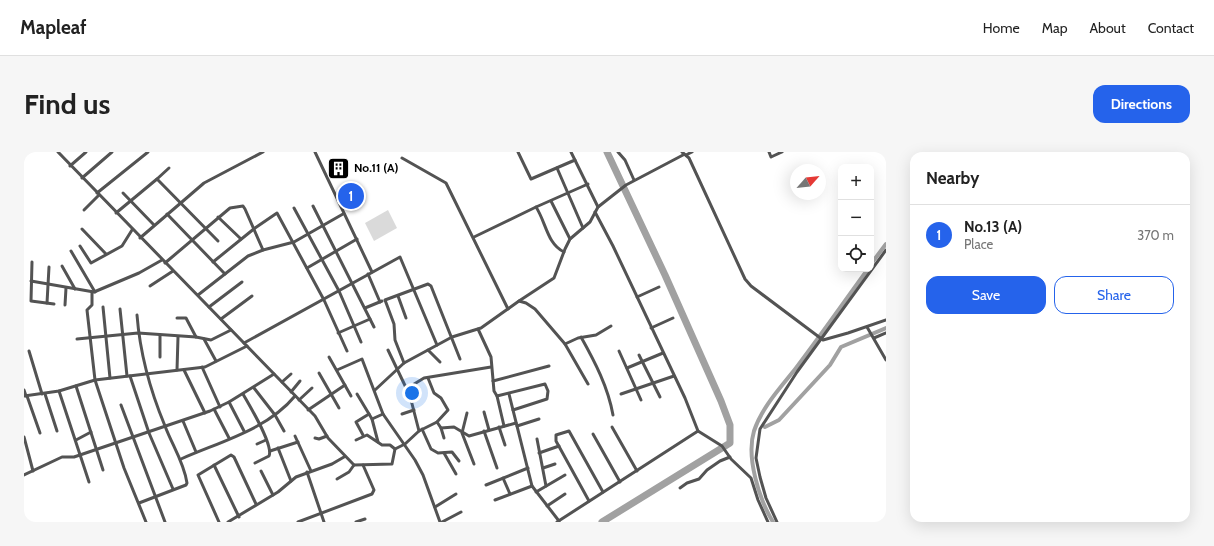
<!DOCTYPE html>
<html lang="en">
<head>
<meta charset="utf-8">
<style>
	body { margin:0; font-family:Cabin,sans-serif; background:#f6f6f6; color:#222 }
	.controls { position:absolute; right:12px; top:12px; display:grid; overflow:hidden; border-radius:8px; box-shadow:0 4px 16px #0002 }
	.controls button { width:36px; height:36px; display:grid; place-items:center; padding:0; border:0; border-bottom:1px solid #e0e0e0; background:#fff; color:#222; font:20px sans-serif }
	.compass { position:absolute; left:766px; top:12px; width:36px; height:36px; border-radius:50%; background:#fff; box-shadow:0 4px 16px #0002; rotate:63deg }
	.you { position:absolute; left:388px; top:241px; width:14px; height:14px; margin:-10px; border:3px solid #fff; border-radius:50%; background:#1a73e8; box-shadow:0 0 0 6px #1a73e833 }
	.badge { display:grid; place-items:center; width:26px; height:26px; border-radius:50%; background:#2563eb; color:#fff; font-size:13px; font-weight:700 }
	.pin { position:absolute; translate:-50% -50%; border:2px solid #fff; box-shadow:0 1px 4px #0006 }
	.list { margin:0; padding:0; list-style:none }
	h2 { display:flex; justify-content:space-between; align-items:center; height:52px; margin:0; padding:0 16px; font-size:17px }
	h2 small { font-size:13px; font-weight:400; color:#767676 }
	.list li { display:grid; grid-template-columns:26px 1fr auto; gap:12px; align-items:center; box-sizing:border-box; height:60px; padding:0 16px; border-top:1px solid #e0e0e0 }
	.list b { display:block; font-size:15px; white-space:nowrap }
	.list p { margin:0; font-size:13px; white-space:nowrap; color:#767676 }
	.list em { font-size:13px; font-style:normal; color:#767676 }
	.actions { display:flex; gap:8px; padding:12px 16px }
	.actions a { flex:1; padding:9px 0; border:1px solid #2563eb; border-radius:12px; text-align:center; font-size:14px; color:#2563eb }
	.actions .main { background:#2563eb; color:#fff }
	.icon { flex:none; width:22px; height:22px; fill:none; stroke:currentColor; stroke-width:2; stroke-linecap:round; stroke-linejoin:round }
	.map { position:relative; flex:none; width:862px; height:370px; overflow:hidden; border-radius:12px }
	header { display:flex; align-items:center; gap:24px; box-sizing:border-box; height:56px; padding:0 20px; background:#fff; border-bottom:1px solid #e0e0e0 }
	header strong { font-size:19px }
	nav { display:flex; gap:22px; margin-inline-start:auto; font-size:14px }
	.intro { display:flex; align-items:center; justify-content:space-between; box-sizing:border-box; height:96px; padding:0 24px }
	h1 { margin:0; font-size:28px }
	.button { padding:10px 18px; border-radius:12px; background:#2563eb; color:#fff; font-size:14px; font-weight:700 }
	main { display:flex; gap:24px; padding:0 24px }
	aside { flex:1; background:#fff; border-radius:12px; box-shadow:0 4px 16px #0002 }
	.map>svg:first-child { display:block }
	.grass { fill:#dadada }
	.lines { fill:none; stroke-linecap:round; stroke-linejoin:round }
	.canal { stroke:#a1a1a1; stroke-width:4 }
	.river { stroke:#a1a1a1; stroke-width:7 }
	.minor { stroke:#535353; stroke-width:3 }
	.labels { text-anchor:middle; stroke-width:3; stroke-linejoin:round; paint-order:stroke }
	.poi-label { font-size:12px; font-weight:bold; fill:#000; stroke:#fff; text-anchor:start }
</style>
</head>
<body>
<header>
<strong>Mapleaf</strong>
<nav><a>Home</a><a>Map</a><a>About</a><a>Contact</a></nav>
</header>
<div class="intro"><h1>Find us</h1><a class="button">Directions</a></div>
<main>
<div class="map">
<svg width="862" height="370" viewBox="0 0 862 370">
	<rect width="100%" height="100%" fill="#fff"/>
	<path class="grass" d="M 364,58 L 373,76 L 350,89 L 341,71 Z"/>
	<g class="lines">
		<g class="canal">
			<path d="M 847,112 L 862,92"/>
			<path d="M 741,275 L 755,268 L 806,213 L 817,195 L 862,176"/>
			<path d="M 749,370 C 735,347 722,305 730,279 C 738,255 757,235 772,216 C 797,183 820,150 844,117"/>
		</g>
		<path class="river" d="M 578,370 L 706,291 L 706,273 L 697,249 L 641,123 L 583,0"/>
		<g class="minor">
			<path d="M 34,0 L 291,264 L 304,286 L 330,313 L 368,312 L 371,297 L 381,292 L 395,279 L 386,244 L 364,198"/>
			<path d="M 291,0 L 348,120"/>
			<path d="M 494,0 L 507,27 L 551,8"/>
			<path d="M 547,0 L 574,55"/>
			<path d="M 594,0 L 601,8 L 610,28"/>
			<path d="M 658,0 L 665,6 L 721,127 L 727,134 L 799,188 L 824,181 L 862,168"/>
			<path d="M 745,0 L 747,5 L 758,0"/>
			<path d="M 662,3 L 668,0"/>
			<path d="M 378,6 L 422,31 L 484,157"/>
			<path d="M 46,14 L 62,0"/>
			<path d="M 533,16 L 559,76"/>
			<path d="M 58,26 L 88,0"/>
			<path d="M 133,27 L 145,16"/>
			<path d="M 73,41 L 124,0"/>
			<path d="M 99,41 L 130,73"/>
			<path d="M 527,49 L 546,87"/>
			<path d="M 289,54 L 350,175"/>
			<path d="M 270,56 L 315,139 L 337,190"/>
			<path d="M 60,58 L 75,43"/>
			<path d="M 571,60 L 589,94 L 661,246 L 674,279 L 698,294 L 707,307 L 727,326 L 734,348 L 744,370"/>
			<path d="M 92,61 L 133,27 L 194,89"/>
			<path d="M 143,62 L 201,122"/>
			<path d="M 194,65 L 217,87"/>
			<path d="M 58,77 L 82,102"/>
			<path d="M 450,85 L 512,55"/>
			<path d="M 116,86 L 180,31 L 239,0"/>
			<path d="M 56,94 L 67,111 L 98,94 L 108,78"/>
			<path d="M 47,99 L 71,140"/>
			<path d="M 540,100 C 523,92 522,70 512,55 L 564,32"/>
			<path d="M 8,110 L 7,149 L 30,152"/>
			<path d="M 189,110 L 231,76 L 253,61 L 300,148 L 323,199"/>
			<path d="M 141,111 L 206,56 L 219,54 L 221,57 L 239,98"/>
			<path d="M 38,114 L 51,137"/>
			<path d="M 283,116 L 333,87"/>
			<path d="M 344,122 L 356,150"/>
			<path d="M 7,129 L 70,140 L 115,121 L 138,108"/>
			<path d="M 126,134 L 149,119"/>
			<path d="M 68,140 L 68,153 L 63,158 L 71,228 L 100,316 L 122,370"/>
			<path d="M 174,143 L 224,104 L 239,98 L 270,90 L 319,62"/>
			<path d="M 374,144 L 382,166"/>
			<path d="M 613,145 L 635,135"/>
			<path d="M 495,149 L 530,126 L 541,97 L 546,87 L 566,70 L 574,55 L 602,33 L 659,3"/>
			<path d="M 23,151 L 25,115"/>
			<path d="M 41,153 L 42,136"/>
			<path d="M 79,155 L 86,226"/>
			<path d="M 185,155 L 218,130"/>
			<path d="M 341,156 L 358,149"/>
			<path d="M 96,157 L 103,224"/>
			<path d="M 113,163 C 116,202 126,238 141,274 C 148,293 160,310 163,331 L 162,333 L 115,351"/>
			<path d="M 153,166 L 162,166 L 172,185"/>
			<path d="M 197,167 L 228,144"/>
			<path d="M 843,175 L 862,208"/>
			<path d="M 627,176 L 649,166"/>
			<path d="M 454,177 L 467,205 L 470,239 L 473,244 L 521,232 L 524,239 L 523,247 L 489,258"/>
			<path d="M 314,181 L 346,167"/>
			<path d="M 557,185 C 571,210 584,235 589,263"/>
			<path d="M 850,186 L 862,181"/>
			<path d="M 53,187 L 114,181 L 172,185 L 187,188 L 207,178"/>
			<path d="M 180,187 L 192,209"/>
			<path d="M 220,191 L 376,105 L 413,193"/>
			<path d="M 541,192 L 554,186 L 572,183 L 587,174"/>
			<path d="M 404,198 L 416,210"/>
			<path d="M 5,199 L 18,242"/>
			<path d="M 595,199 L 617,248"/>
			<path d="M 615,203 L 636,245"/>
			<path d="M 136,205 L 136,183"/>
			<path d="M 305,205 L 327,244"/>
			<path d="M 380,211 L 371,188 L 370,172 L 361,148 L 404,132 L 407,134 L 436,207"/>
			<path d="M 178,215 L 196,255"/>
			<path d="M 603,216 L 639,201"/>
			<path d="M 153,218 L 154,185"/>
			<path d="M 160,218 L 181,261"/>
			<path d="M 313,218 L 338,207 L 359,262 L 391,308 L 399,323 L 416,370"/>
			<path d="M 295,221 L 315,256"/>
			<path d="M 106,224 L 125,281 L 149,337"/>
			<path d="M 469,229 L 525,214"/>
			<path d="M 258,230 L 267,222"/>
			<path d="M 52,234 L 79,318"/>
			<path d="M 230,236 L 251,263 L 260,279"/>
			<path d="M 382,237 L 400,226 L 467,215"/>
			<path d="M 0,238 L 2,244"/>
			<path d="M 351,238 L 380,211 L 428,185 L 457,176 L 495,149 L 502,151 L 511,157 L 541,192 L 564,232"/>
			<path d="M 35,239 L 65,330"/>
			<path d="M 267,240 L 276,229"/>
			<path d="M 21,242 L 33,279"/>
			<path d="M 219,242 C 225,253 250,293 245,304 L 231,311"/>
			<path d="M 333,242 L 348,267 L 354,290"/>
			<path d="M 485,242 L 508,334 L 535,369"/>
			<path d="M 597,242 L 650,224"/>
			<path d="M 0,244 L 35,239 L 71,228 L 181,215 L 223,194"/>
			<path d="M 3,244 L 16,281"/>
			<path d="M 473,244 L 480,274"/>
			<path d="M 275,248 L 288,236"/>
			<path d="M 205,250 L 220,279"/>
			<path d="M 97,253 L 141,370"/>
			<path d="M 190,257 L 205,286"/>
			<path d="M 284,258 L 321,233"/>
			<path d="M 460,260 L 465,278"/>
			<path d="M 443,261 L 438,281 L 450,312"/>
			<path d="M 378,262 L 390,258"/>
			<path d="M 348,267 L 359,262"/>
			<path d="M 159,269 L 172,300"/>
			<path d="M 413,270 L 417,276 L 420,286"/>
			<path d="M 493,274 L 515,267"/>
			<path d="M 475,275 L 481,293"/>
			<path d="M 588,275 L 613,319"/>
			<path d="M 417,276 L 430,275 L 445,284 L 492,271"/>
			<path d="M 398,277 L 407,297 L 414,301 L 428,300 L 435,309"/>
			<path d="M 395,279 L 413,270 L 424,258 L 417,246 L 410,241 L 404,226"/>
			<path d="M 460,279 L 473,316"/>
			<path d="M 569,282 L 596,330"/>
			<path d="M 339,283 L 332,270 L 345,262"/>
			<path d="M 271,284 L 287,319"/>
			<path d="M 0,285 L 9,319"/>
			<path d="M 291,286 L 295,287 L 303,284"/>
			<path d="M 513,287 L 522,334"/>
			<path d="M 52,288 L 67,280"/>
			<path d="M 332,288 L 343,283 L 358,293 L 366,293 L 371,297"/>
			<path d="M 233,292 L 242,288"/>
			<path d="M 254,296 L 267,329"/>
			<path d="M 246,299 L 274,290"/>
			<path d="M 420,301 L 432,322"/>
			<path d="M 515,301 L 535,294"/>
			<path d="M 157,307 C 195,290 243,278 271,244"/>
			<path d="M 190,313 L 215,365"/>
			<path d="M 519,316 L 531,312"/>
			<path d="M 237,319 L 249,343"/>
			<path d="M 283,320 L 300,370"/>
			<path d="M 0,323 L 38,305 L 50,305 L 186,259 L 205,250 L 250,222"/>
			<path d="M 479,326 L 486,342"/>
			<path d="M 313,327 L 325,320 L 330,313"/>
			<path d="M 462,333 L 504,316"/>
			<path d="M 656,336 L 663,331 L 675,327 L 683,318 L 696,309 L 706,305"/>
			<path d="M 512,340 L 541,323"/>
			<path d="M 471,348 L 508,334"/>
			<path d="M 565,349 L 532,289 L 532,283 L 545,279 L 579,340"/>
			<path d="M 523,354 L 541,342"/>
			<path d="M 411,355 L 432,342"/>
			<path d="M 0,368 L 1,370"/>
			<path d="M 195,370 L 174,323 L 207,303 L 210,305 L 232,352"/>
			<path d="M 204,370 L 254,340 L 272,325 L 308,312 L 320,305"/>
			<path d="M 274,370 L 348,342 L 350,338 L 339,313"/>
			<path d="M 332,370 L 341,367"/>
			<path d="M 418,370 L 437,360"/>
			<path d="M 533,370 L 674,279"/>
			<path d="M 753,370 L 742,346 L 736,325 L 732,306 L 736,277 L 773,220 L 862,98"/>
		</g>
	</g>
	<defs>
		<symbol id="building-square" viewBox="-11 -11 22 22"><rect x="-9" y="-9" width="18" height="18" rx="4" fill="#000" stroke="#fff"/><path d="M-4-6H4V6H1V3H-1V6H-4ZM-2.5-4.3h1.7v1.8h-1.7ZM.8-4.3h1.7v1.8H.8ZM-2.5-1h1.7V.8h-1.7ZM.8-1h1.7V.8H.8Z" fill="#fff"/></symbol>
	</defs>
	<g fill-rule="evenodd">
		<use href="#building-square" x="302" y="4" width="25" height="25"/>
	</g>
	<g class="labels">
		<g class="poi-label">
			<text x="330" y="20">No.11 (A)</text>
		</g>
	</g>
</svg>
<div class="controls">
<button>+</button>
<button>−</button>
<button><svg class="icon" aria-label="locate" viewBox="0 0 24 24"><circle cx="12" cy="12" r="6"/><path d="M12 2v4M12 18v4M2 12h4M18 12h4"/></svg></button>
</div>
<svg class="compass" viewBox="-18 -18 36 36"><path d="M0-13l5 13h-10z" fill="#e53935"/><path d="M0 13l5-13h-10z" fill="#767676"/></svg>
<div class="you"></div>
<div class="pin badge" style="left:327px;top:44px">1</div>
</div>
<aside>
<h2>Nearby<small></small></h2>
<ul class="list">
<li><span class="badge">1</span><div><b>No.13 (A)</b><p>Place</p></div><em>370 m</em></li>
</ul>
<div class="actions"><a class="main">Save</a><a>Share</a></div>
</aside>
</main>
</body>
</html>
